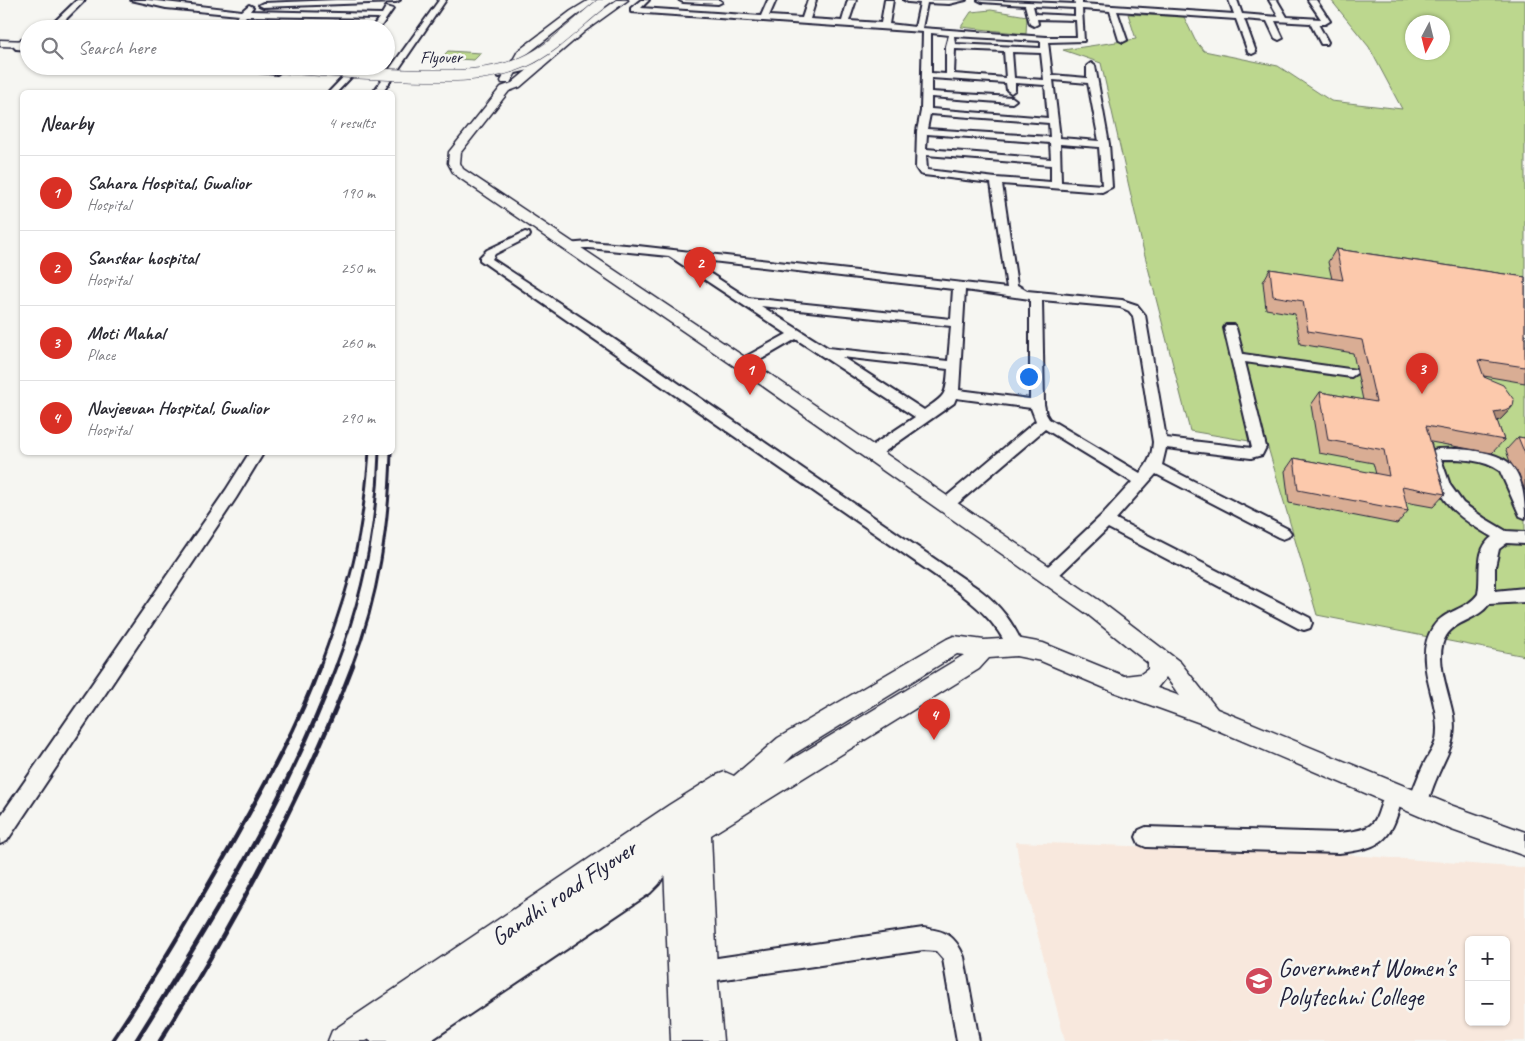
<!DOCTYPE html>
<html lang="en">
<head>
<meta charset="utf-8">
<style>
	body { margin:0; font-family:Caveat,sans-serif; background:#f7f7f7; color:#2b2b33 }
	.controls { position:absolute; right:15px; bottom:15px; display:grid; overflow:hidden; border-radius:8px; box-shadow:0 1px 4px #0004 }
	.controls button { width:45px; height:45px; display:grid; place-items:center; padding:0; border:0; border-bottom:1px solid #e1e1e2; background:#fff; color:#2b2b33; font:25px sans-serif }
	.compass { position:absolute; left:1405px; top:15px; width:45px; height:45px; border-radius:50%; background:#fff; box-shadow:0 1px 4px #0004; rotate:187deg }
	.you { position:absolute; left:1028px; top:376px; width:18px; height:18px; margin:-12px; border:4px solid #fff; border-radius:50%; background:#1a73e8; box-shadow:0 0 0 8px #1a73e833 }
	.badge { display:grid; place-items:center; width:32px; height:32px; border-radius:50%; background:#d93025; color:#fff; font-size:16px; font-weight:700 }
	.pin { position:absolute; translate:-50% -41px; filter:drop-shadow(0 1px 2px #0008) }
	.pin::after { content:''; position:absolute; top:26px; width:18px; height:15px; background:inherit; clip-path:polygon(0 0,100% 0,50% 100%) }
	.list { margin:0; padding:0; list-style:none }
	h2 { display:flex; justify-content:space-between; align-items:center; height:65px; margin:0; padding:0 20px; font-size:21px }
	h2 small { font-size:16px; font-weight:400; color:#7c7c81 }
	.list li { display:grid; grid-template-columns:32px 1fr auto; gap:15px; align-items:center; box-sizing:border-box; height:75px; padding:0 20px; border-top:1px solid #e1e1e2 }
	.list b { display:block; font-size:19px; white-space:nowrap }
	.list p { margin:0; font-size:16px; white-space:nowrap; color:#7c7c81 }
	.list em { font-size:16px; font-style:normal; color:#7c7c81 }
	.icon { flex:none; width:28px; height:28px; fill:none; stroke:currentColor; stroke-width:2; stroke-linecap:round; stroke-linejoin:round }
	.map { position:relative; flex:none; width:1525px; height:1041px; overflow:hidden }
	.search { position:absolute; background:#fff; box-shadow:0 1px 4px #0004; left:20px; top:20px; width:375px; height:55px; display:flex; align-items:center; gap:12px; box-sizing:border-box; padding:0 18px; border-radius:28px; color:#7c7c81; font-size:19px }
	.panel { position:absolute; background:#fff; box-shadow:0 1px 4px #0004; left:20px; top:90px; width:375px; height:365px; border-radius:8px }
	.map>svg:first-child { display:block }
	.built { fill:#f8e8dd; fill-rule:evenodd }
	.green { fill:#bcd78e; stroke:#6f7c64; fill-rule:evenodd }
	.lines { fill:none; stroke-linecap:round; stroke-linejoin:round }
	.minor-casing { stroke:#22223b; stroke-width:4 }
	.major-casing { stroke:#22223b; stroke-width:3 }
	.minor { fill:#f6f6f2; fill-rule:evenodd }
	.major { fill:#f6f6f2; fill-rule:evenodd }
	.rail-far2 { stroke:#22223b; stroke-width:2 }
	.rail-far1 { stroke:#22223b; stroke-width:3 }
	.rail { stroke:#22223b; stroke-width:4.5 }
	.major-bridge-casing { stroke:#22223b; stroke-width:12; stroke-linecap:butt }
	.major-bridge { stroke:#f6f6f2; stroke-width:11 }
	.wall { fill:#d9ad94; stroke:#22223b }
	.shaded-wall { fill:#b08d78; stroke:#22223b }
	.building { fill:#fcc9ac; stroke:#22223b }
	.labels { text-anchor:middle; stroke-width:5; stroke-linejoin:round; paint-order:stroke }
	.far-street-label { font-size:18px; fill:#22223b; stroke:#f6f6f2 }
	.near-street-label { font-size:25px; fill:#22223b; stroke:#f6f6f2 }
	.near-poi-label { font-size:25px; fill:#22223b; stroke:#f6f6f2; text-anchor:start }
</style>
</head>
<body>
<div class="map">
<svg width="1525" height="1041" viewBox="0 0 1525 1041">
	<rect width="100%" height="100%" fill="#f6f6f2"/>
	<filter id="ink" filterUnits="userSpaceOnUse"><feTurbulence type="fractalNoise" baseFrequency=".02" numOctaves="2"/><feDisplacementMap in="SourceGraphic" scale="10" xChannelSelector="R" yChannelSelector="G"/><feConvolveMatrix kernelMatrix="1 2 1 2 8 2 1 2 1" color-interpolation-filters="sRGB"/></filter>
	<g filter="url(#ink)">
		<path class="built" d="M 1016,842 L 1325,853 L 1525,868 L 1525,1041 L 1065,1041 L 1019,862 ZM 1469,940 L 1506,940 L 1506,1022 L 1469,1022 Z"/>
		<g class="green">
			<path d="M 1331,0 L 1525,0 L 1525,656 L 1317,615 L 1267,444 L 1190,431 L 1142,244 L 1101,63 L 1063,50 L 1136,39 L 1128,14 L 1184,17 L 1195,40 L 1204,51 L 1278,66 L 1331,101 L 1402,109 L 1369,47 ZM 1412,22 L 1442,22 L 1442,52 L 1412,52 Z"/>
			<path d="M 991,10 L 1027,16 L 1026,34 L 961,27 L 971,12 Z"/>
			<path d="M 448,51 L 481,53 L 474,60 L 441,58 Z"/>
		</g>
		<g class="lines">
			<defs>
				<g id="minor">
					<path d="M 77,0 L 85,0 L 56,29 L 47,29 Z"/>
					<path d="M 131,0 L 148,0 L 242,11 L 249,5 L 253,7 L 250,11 L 382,14 L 386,7 L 393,9 L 379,29 L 371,29 L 379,18 L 246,16 L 236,29 L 228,29 L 239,15 L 166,8 Z"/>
					<path d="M 336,0 L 400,0 L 396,2 L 263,7 L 259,5 L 263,3 Z"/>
					<path d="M 641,0 L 649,0 L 641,8 L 761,16 L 768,0 L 776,0 L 769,16 L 802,18 L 808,0 L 816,0 L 810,19 L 842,21 L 848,0 L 856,0 L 849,21 L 881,23 L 885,0 L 893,0 L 889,24 L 915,27 L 920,3 L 908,2 L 904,0 L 966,0 L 949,4 L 927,3 L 922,28 L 1046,37 L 1077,37 L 1076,20 L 1037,19 L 1038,24 L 1034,26 L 1030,24 L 1025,5 L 982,2 L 978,0 L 1075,4 L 1074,0 L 1082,0 L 1082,4 L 1234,14 L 1229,0 L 1237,0 L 1242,14 L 1279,17 L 1269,0 L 1277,0 L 1287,17 L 1321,19 L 1308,0 L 1316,0 L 1330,21 L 1325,24 L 1318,24 L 1328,42 L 1327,44 L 1321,44 L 1310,23 L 1275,21 L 1283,38 L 1279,40 L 1275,38 L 1267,21 L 1244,19 L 1256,52 L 1252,54 L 1248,52 L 1236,19 L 1117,11 L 1127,40 L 1123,42 L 1119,40 L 1110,11 L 1082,9 L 1084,41 L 1048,42 L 1052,75 L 1087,78 L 1087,66 L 1091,63 L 1095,66 L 1109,144 L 1112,187 L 1102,192 L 1002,184 L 1017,285 L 1027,291 L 1122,300 L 1137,305 L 1145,315 L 1166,438 L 1252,448 L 1224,328 L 1226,325 L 1234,325 L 1236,328 L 1243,354 L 1356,370 L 1357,373 L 1351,377 L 1245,362 L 1266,447 L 1262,455 L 1251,458 L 1166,448 L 1162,465 L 1288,529 L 1291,533 L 1288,537 L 1283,539 L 1278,537 L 1156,474 L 1116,519 L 1310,618 L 1312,623 L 1310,628 L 1304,630 L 1298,628 L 1108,528 L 1055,579 L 1049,581 L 1043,579 L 1041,575 L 1043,571 L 1101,516 L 1132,482 L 1045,429 L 951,509 L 946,511 L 941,509 L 939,505 L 941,501 L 1036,421 L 1031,408 L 956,398 L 954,403 L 877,457 L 867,457 L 865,453 L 867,449 L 915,417 L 796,339 L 748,367 L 738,367 L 737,364 L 738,361 L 787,334 L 669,256 L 589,248 L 566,248 L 564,246 L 566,244 L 589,242 L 638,246 L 1007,288 L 991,183 L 924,175 L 920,174 L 916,168 L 917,131 L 921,111 L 923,32 L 631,12 L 631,8 ZM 1033,6 L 1075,8 L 1075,16 L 1035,14 ZM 931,33 L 949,35 L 946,46 L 946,74 L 931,73 ZM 954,36 L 1041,41 L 1041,48 L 955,44 ZM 955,49 L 1004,51 L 1006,78 L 954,74 ZM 1012,52 L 1041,53 L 1044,80 L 1014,78 ZM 931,78 L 1006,83 L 1007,90 L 1011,93 L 1015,90 L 1015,83 L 1045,85 L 1048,118 L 931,109 L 931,97 L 1012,103 L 1016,100 L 1012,97 L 931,92 ZM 1053,80 L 1088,83 L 1099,141 L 1060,138 ZM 930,114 L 1049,123 L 1050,137 L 927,129 ZM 927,134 L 1050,143 L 1051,159 L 926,149 ZM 1060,144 L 1099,147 L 1102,185 L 1061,182 ZM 926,155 L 1051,165 L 1051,182 L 996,178 L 927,170 ZM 686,258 L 953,289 L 951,319 L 748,298 ZM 965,290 L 1030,299 L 1030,399 L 959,390 ZM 1042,300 L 1120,307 L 1129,311 L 1133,316 L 1153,442 C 1152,455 1149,463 1140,473 L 1049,419 L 1046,414 L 1044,404 ZM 761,306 L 951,326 L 948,361 L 828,348 ZM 842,357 L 948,369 C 946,396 946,395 924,410 Z"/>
					<path d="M 679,0 L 719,0 L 722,2 L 718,4 L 683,2 Z"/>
					<path d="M 276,22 L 350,27 L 354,29 L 279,26 L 276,26 Z"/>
					<path d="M 29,37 L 29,42 L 21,45 L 29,46 L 29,50 L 16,49 L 11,44 Z"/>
					<path d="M 539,62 L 543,65 L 542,67 L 499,77 L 495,74 Z"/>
					<path d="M 223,66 C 237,66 270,63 281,71 L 277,74 L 227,69 Z"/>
					<path d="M 354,66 L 363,67 L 356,72 L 337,92 L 329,92 Z"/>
					<path d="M 525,232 L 529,233 L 530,235 L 529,237 L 495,254 L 492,259 L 608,335 L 980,590 C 1001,606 1013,623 1024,647 L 1022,652 L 1016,654 L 1010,652 C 995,620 977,606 949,585 L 480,260 L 480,257 L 487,250 Z"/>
					<path d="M 1438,449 C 1457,448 1494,450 1509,463 C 1523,475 1525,501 1525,518 L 1520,516 L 1500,471 C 1484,459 1461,459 1441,459 L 1450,485 L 1463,503 L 1484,518 L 1506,531 L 1525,532 L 1525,544 L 1507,543 L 1499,549 L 1495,567 L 1495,591 L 1525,588 L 1525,602 L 1489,604 C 1478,620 1456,620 1446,636 C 1433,656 1449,693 1453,715 C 1457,742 1447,753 1437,777 C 1432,788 1429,799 1425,810 L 1418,812 L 1411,810 L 1408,803 C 1413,790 1418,776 1424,764 C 1428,756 1434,748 1436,740 C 1443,702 1410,663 1433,627 C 1444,610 1467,610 1478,594 C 1482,575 1474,550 1492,537 C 1455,516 1436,500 1427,457 L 1433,450 Z"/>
					<path d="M 250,452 L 264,452 L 236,498 L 7,841 L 0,844 L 0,817 L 226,490 Z"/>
					<path d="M 1394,785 L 1401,788 L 1403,794 C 1392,838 1386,848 1339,853 L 1146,847 L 1139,844 L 1136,837 L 1139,830 L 1146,827 L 1339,833 C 1382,829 1373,822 1387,788 Z"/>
					<path d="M 667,845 L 674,848 L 677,855 L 659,884 L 650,893 L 430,1041 L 399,1041 L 402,1033 L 636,879 C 646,869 654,851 667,845 Z"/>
					<path d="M 923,928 C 946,931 955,935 964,957 L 979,1041 L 957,1041 L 943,959 L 936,951 L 923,950 L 704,982 L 696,979 L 693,971 L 696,963 L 704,960 Z"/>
				</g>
				<g id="major">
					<path d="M 589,0 L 601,0 L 577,15 L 526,55 L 510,83 L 502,83 L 501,81 L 518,51 L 571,11 Z"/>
					<path d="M 617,0 L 628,0 L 585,31 L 520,87 L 509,91 L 461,152 L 460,163 L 463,169 L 749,360 L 1100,601 L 1180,662 L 1217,709 L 1453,806 L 1525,832 L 1525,856 L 1452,830 L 1203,724 L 1114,692 L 1041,661 L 1016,656 L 989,658 L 979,669 L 711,835 L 717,971 L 723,1041 L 671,1041 L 664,865 L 407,1041 L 369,1041 L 370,1039 L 366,1041 L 328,1041 L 332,1031 L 669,805 L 717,775 L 725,772 L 734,776 L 778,738 L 947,639 L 954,636 L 984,640 L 1016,638 L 1043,643 L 1124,676 L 1141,674 L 1148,669 L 1148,663 L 1086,613 L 737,368 L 454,174 L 448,163 L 449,152 L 501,87 L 512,83 L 579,27 ZM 957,654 L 964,655 L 784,764 L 794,754 ZM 1166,677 L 1180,696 L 1157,688 Z"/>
					<path d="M 0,40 L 29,41 L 29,47 L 0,46 Z"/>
				</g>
			</defs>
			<use href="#minor" class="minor-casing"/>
			<use href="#major" class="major-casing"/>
			<use href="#minor" class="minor"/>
			<use href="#major" class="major"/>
			<g class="rail-far2">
				<path d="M 372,92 L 438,0"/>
				<path d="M 384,92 L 447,0"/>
			</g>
			<g class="rail-far1">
				<path d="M 320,666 C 332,633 345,598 353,563 C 362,527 366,489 369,452"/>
				<path d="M 336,666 C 363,596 377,527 379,452"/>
				<path d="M 352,666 C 379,596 389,527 391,452"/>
			</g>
			<g class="rail">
				<path d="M 112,1041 C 154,979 192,914 229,849 C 262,790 297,729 320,665"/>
				<path d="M 136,1041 C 212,920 287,799 337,665"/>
				<path d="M 160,1041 C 235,922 303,796 353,665"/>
			</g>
			<defs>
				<path id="major-bridge" d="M 262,66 C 310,70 358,74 407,75 C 445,76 488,78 524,62 C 553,49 575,25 600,5"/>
			</defs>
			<use href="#major-bridge" class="major-bridge-casing"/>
			<use href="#major-bridge" class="major-bridge"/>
		</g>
		<g class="wall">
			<path d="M 1336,249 L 1525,277 L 1525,383 L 1484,376 L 1513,406 L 1501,419 L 1497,421 L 1504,440 L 1492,453 L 1431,442 L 1445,494 L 1433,507 L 1405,502 L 1408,511 L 1397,524 L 1289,503 L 1285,471 L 1294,458 L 1376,474 L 1373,463 L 1319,453 L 1311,405 L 1320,392 L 1363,400 L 1353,353 L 1300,344 L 1295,314 L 1266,309 L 1263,282 L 1270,269 L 1332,279 L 1328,262 Z"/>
			<path d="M 1518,437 L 1525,438 L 1525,491 L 1519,474 L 1510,462 L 1506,450 Z"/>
		</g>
		<path class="shaded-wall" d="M 1513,406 L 1501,419 L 1494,423 L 1494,412 Z"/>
		<g class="building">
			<path d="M 1336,249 L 1525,277 L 1525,367 L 1478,360 L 1484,377 L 1503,385 L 1514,400 L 1513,406 L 1505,410 L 1494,412 L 1504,440 L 1426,426 L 1445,494 L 1402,486 L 1408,511 L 1298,490 L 1294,458 L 1389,476 L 1384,450 L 1328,440 L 1320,392 L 1376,402 L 1362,340 L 1308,331 L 1303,301 L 1273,296 L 1270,269 L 1343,280 Z"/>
			<path d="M 1518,437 L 1525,438 L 1525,452 L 1523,449 Z"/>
		</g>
	</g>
	<defs>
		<symbol id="university-disc" viewBox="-11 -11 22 22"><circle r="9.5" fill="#d1495b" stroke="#f6f6f2"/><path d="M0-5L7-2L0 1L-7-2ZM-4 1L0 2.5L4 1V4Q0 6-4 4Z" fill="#fff"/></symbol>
	</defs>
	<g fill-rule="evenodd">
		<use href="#university-disc" x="1243" y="965" width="32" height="32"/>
	</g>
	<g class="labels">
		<g class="far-street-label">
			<text transform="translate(441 57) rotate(-1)" y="6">Flyover</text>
		</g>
		<g class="near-street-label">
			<text transform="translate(563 892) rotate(-34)" y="9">Gandhi road Flyover</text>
		</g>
		<g class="near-poi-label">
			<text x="1278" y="976">Government Women's<tspan x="1278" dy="29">Polytechni College</tspan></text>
		</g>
	</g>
</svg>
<div class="controls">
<button>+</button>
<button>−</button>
</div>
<svg class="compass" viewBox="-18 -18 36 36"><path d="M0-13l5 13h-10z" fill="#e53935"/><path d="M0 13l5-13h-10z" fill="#7c7c81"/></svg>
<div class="you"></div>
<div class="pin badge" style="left:750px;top:395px">1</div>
<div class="pin badge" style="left:700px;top:288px">2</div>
<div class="pin badge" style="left:1422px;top:394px">3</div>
<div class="pin badge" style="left:934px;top:740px">4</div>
<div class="search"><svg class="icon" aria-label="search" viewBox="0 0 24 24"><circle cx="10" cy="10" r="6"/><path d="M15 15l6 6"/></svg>Search here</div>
<section class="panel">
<h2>Nearby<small>4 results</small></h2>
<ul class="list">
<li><span class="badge">1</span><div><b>Sahara Hospital, Gwalior</b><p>Hospital</p></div><em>190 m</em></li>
<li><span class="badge">2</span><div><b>Sanskar hospital</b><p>Hospital</p></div><em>250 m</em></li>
<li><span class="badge">3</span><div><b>Moti Mahal</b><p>Place</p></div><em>260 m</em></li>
<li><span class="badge">4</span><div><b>Navjeevan Hospital, Gwalior</b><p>Hospital</p></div><em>290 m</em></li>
</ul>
</section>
</div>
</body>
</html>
